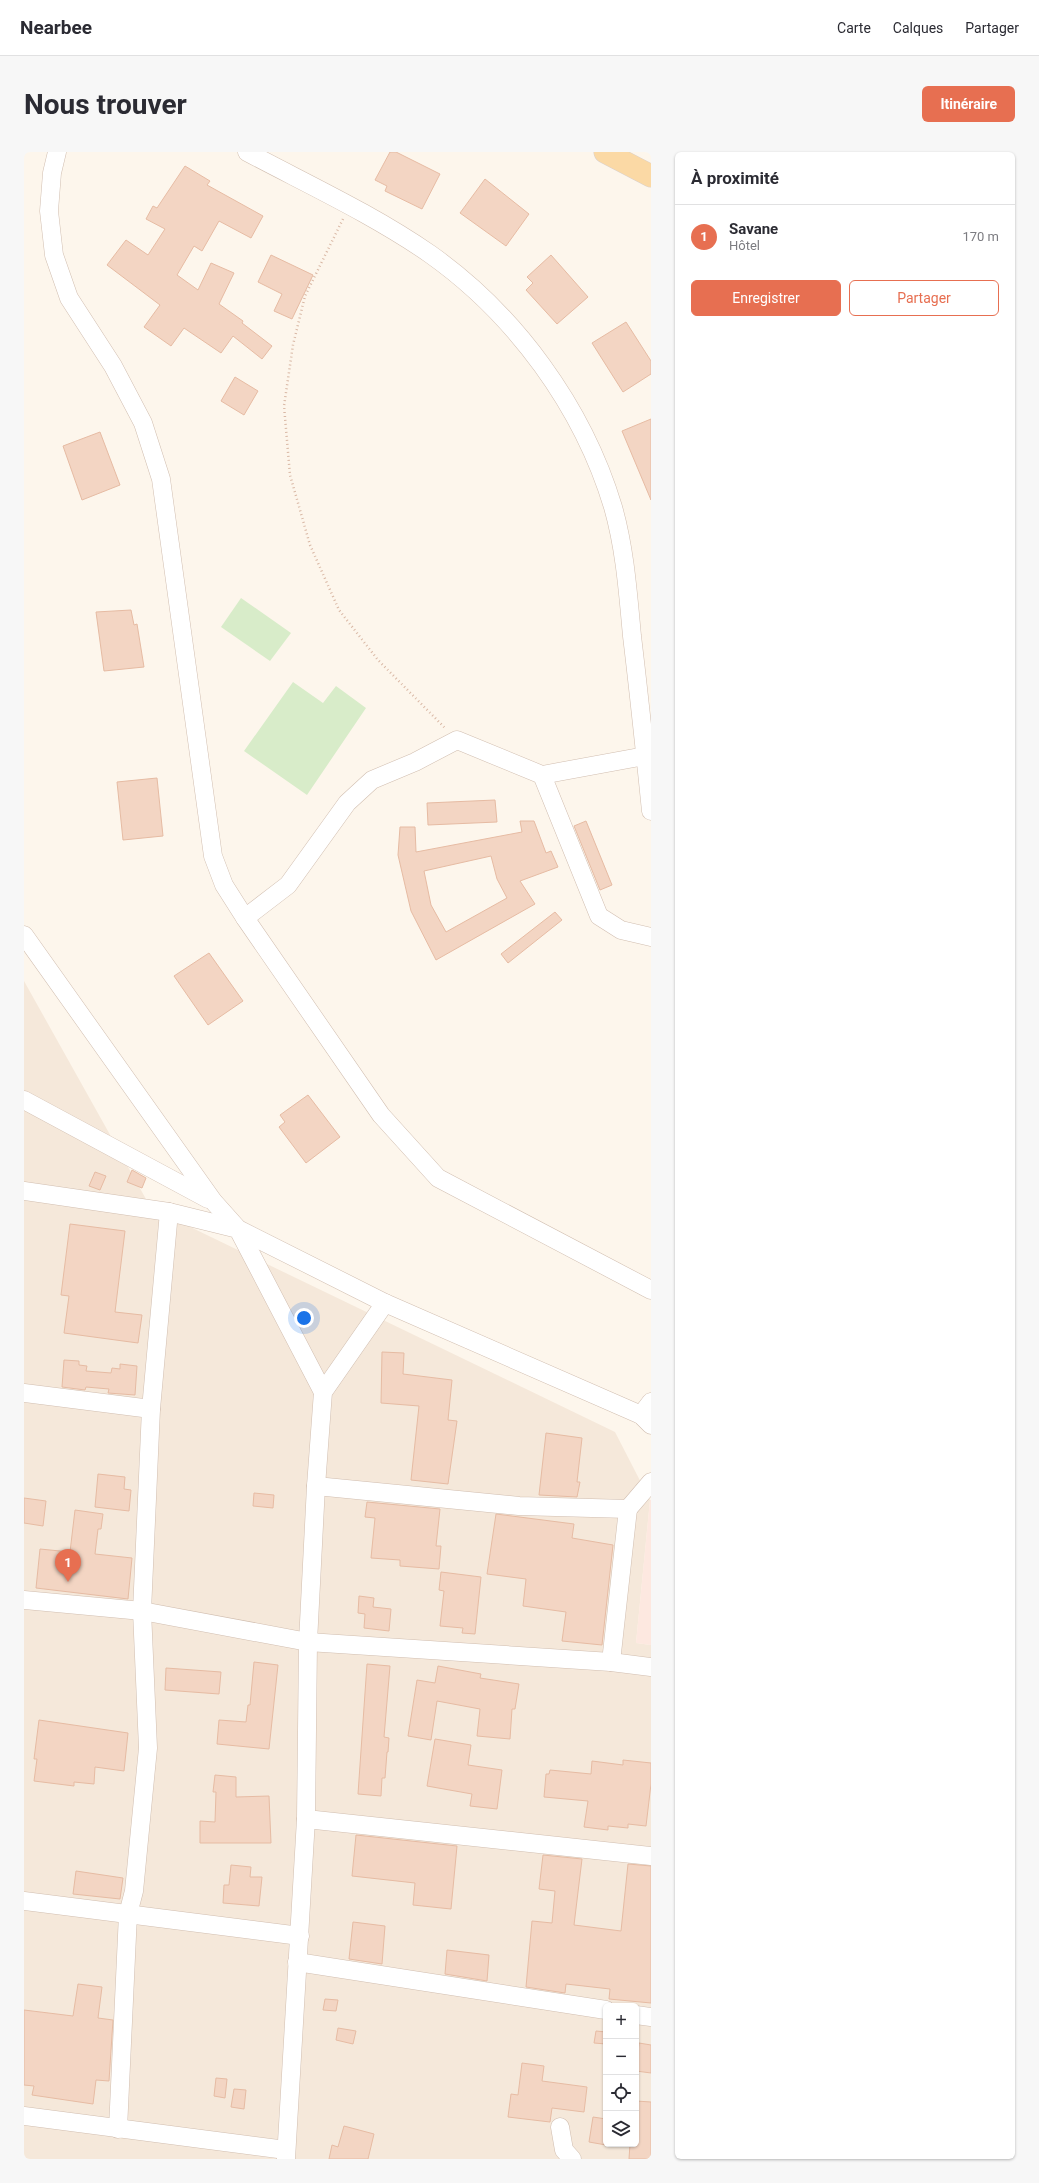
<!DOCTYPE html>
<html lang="fr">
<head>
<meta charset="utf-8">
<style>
	body { margin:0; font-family:Roboto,sans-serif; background:#f7f7f7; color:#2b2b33 }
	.controls { position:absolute; right:12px; bottom:12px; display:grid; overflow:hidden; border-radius:6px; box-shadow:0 1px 3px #0004 }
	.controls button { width:36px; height:36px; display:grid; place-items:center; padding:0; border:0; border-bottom:1px solid #e1e1e2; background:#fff; color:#2b2b33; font:20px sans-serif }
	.you { position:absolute; left:280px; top:1166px; width:14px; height:14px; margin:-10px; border:3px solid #fff; border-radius:50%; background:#1a73e8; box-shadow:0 0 0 6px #1a73e833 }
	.badge { display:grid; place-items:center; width:26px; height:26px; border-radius:50%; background:#e76f51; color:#fff; font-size:13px; font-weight:700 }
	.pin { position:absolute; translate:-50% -33px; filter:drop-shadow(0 1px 2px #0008) }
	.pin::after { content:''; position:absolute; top:21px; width:14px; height:12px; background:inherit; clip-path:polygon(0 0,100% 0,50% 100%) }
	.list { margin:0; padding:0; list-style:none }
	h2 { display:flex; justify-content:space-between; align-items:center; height:52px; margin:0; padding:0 16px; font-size:17px }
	h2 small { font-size:13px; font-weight:400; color:#7c7c81 }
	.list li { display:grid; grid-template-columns:26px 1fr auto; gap:12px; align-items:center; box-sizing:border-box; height:64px; padding:0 16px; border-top:1px solid #e1e1e2 }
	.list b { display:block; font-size:15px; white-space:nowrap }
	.list p { margin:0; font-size:13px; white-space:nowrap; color:#7c7c81 }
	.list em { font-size:13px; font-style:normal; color:#7c7c81 }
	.actions { display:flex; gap:8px; padding:12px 16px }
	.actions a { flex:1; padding:9px 0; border:1px solid #e76f51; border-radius:6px; text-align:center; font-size:14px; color:#e76f51 }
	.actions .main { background:#e76f51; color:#fff }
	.icon { flex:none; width:22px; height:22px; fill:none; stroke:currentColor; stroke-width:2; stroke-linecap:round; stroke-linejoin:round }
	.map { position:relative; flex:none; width:627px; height:2007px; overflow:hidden; border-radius:6px }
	header { display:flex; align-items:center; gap:24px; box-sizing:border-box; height:56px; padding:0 20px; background:#fff; border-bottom:1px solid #e1e1e2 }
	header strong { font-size:19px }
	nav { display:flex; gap:22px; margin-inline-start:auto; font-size:14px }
	.intro { display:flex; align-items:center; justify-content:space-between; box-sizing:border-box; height:96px; padding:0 24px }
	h1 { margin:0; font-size:28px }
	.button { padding:10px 18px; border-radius:6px; background:#e76f51; color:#fff; font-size:14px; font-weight:700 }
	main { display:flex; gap:24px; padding:0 24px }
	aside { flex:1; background:#fff; border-radius:6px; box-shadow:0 1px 3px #0004 }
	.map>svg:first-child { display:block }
	.residential { fill:#f5e8da; fill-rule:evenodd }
	.commercial { fill:#fde8e0 }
	.pitch { fill:#d8ecc9 }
	.building { fill:#f3d5c3; stroke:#e6bba3; fill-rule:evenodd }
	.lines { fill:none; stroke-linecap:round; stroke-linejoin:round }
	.minor-casing { stroke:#d1beb0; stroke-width:19 }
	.major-casing { stroke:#dad1cd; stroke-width:23 }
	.path { stroke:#d9b8a5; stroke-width:2.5; stroke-dasharray:1 3; stroke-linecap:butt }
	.minor { stroke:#fff; stroke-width:18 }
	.major { stroke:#fbd9a5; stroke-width:22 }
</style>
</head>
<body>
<header>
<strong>Nearbee</strong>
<nav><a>Carte</a><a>Calques</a><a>Partager</a></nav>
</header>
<div class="intro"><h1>Nous trouver</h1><a class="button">Itinéraire</a></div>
<main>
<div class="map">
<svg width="627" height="2007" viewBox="0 0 627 2007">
	<rect width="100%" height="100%" fill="#fdf6ec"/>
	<path class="residential" d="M 0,829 L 127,1056 L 591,1280 L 626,1348 L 612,1491 L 627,1493 L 627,2007 L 0,2007 ZM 582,1854 L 612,1854 L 612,1992 L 582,1992 Z"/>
	<path class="commercial" d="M 626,1348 L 627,1348 L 627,1493 L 612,1491 Z"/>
	<g class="pitch">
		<path d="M 217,446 L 267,481 L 246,509 L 197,475 Z"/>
		<path d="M 269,530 L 299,551 L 312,534 L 342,556 L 283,643 L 220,599 Z"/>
	</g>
	<g class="building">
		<path d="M 366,0 L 372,0 L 416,22 L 398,57 L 361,39 L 363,34 L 351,28 Z"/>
		<path d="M 161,14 L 186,29 L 183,33 L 239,64 L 227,86 L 195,69 L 178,99 L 170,94 L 153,123 L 174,138 L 187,111 L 210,121 L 195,152 L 219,169 L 218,171 L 248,194 L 238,207 L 209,184 L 197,201 L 160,176 L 147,194 L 120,175 L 136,153 L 83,113 L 102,88 L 124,103 L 141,77 L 122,67 L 129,54 L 133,56 Z"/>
		<path d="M 461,27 L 505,62 L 482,94 L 436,61 Z"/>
		<path d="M 247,103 L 289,123 L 268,167 L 250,159 L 258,142 L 234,130 Z"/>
		<path d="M 527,103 L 564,145 L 533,172 L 502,138 L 509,131 L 503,125 Z"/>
		<path d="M 602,170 L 627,209 L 627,222 L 599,240 L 568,191 Z"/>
		<path d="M 211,225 L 234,239 L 220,263 L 197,249 Z"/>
		<path d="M 627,267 L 627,348 L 598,279 Z"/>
		<path d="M 76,280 L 96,333 L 58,348 L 39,294 Z"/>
		<path d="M 107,458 L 110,473 L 113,472 L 120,515 L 80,519 L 72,460 Z"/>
		<path d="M 133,626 L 139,684 L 99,688 L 93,630 Z"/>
		<path d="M 471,648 L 473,670 L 404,673 L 403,651 Z"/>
		<path d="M 496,669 L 510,669 L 522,701 L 527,699 L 534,715 L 496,729 L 511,752 L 412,808 L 387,759 L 374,703 L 376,675 L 391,675 L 392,700 L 498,680 ZM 467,704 L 473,727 L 483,746 L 422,780 L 407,753 L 400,719 Z"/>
		<path d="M 562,669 L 588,733 L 576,738 L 550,674 Z"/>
		<path d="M 531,760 L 538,768 L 484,811 L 477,802 Z"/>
		<path d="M 185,801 L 219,849 L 184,873 L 150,824 Z"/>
		<path d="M 284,943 L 316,985 L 282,1011 L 255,975 L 261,970 L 256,963 Z"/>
		<path d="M 108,1018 L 122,1026 L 118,1036 L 103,1030 Z"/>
		<path d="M 71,1020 L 82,1024 L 76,1038 L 65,1034 Z"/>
		<path d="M 46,1072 L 101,1079 L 91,1160 L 118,1163 L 114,1191 L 40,1181 L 45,1144 L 37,1143 Z"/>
		<path d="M 358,1200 L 380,1201 L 379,1222 L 428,1228 L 424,1268 L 433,1269 L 424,1332 L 387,1328 L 395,1254 L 357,1251 Z"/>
		<path d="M 40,1208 L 55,1209 L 55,1213 L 63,1214 L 62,1219 L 87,1221 L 88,1216 L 96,1217 L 96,1212 L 113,1214 L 111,1243 L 84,1241 L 85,1237 L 62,1235 L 61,1238 L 38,1235 Z"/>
		<path d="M 522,1281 L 558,1286 L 553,1330 L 556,1330 L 553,1345 L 515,1343 Z"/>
		<path d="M 74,1322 L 101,1325 L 100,1337 L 107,1338 L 105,1359 L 71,1355 Z"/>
		<path d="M 230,1341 L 250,1343 L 249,1356 L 229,1354 Z"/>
		<path d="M 0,1346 L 22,1349 L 19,1374 L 0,1371 Z"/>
		<path d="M 343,1350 L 416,1357 L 412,1394 L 417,1394 L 415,1417 L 376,1414 L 376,1408 L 347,1406 L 351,1366 L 341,1365 Z"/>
		<path d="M 51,1358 L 79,1362 L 77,1377 L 74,1377 L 71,1402 L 108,1406 L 104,1447 L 12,1436 L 16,1397 L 46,1400 Z"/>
		<path d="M 472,1362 L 550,1372 L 548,1386 L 589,1393 L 578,1493 L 538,1489 L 542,1460 L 499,1454 L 502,1427 L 463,1422 Z"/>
		<path d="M 417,1420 L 457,1425 L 451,1482 L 438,1481 L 439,1476 L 416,1474 L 420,1439 L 415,1438 Z"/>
		<path d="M 335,1444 L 350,1446 L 349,1455 L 367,1457 L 365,1479 L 340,1476 L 341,1462 L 334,1461 Z"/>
		<path d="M 230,1510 L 254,1513 L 245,1597 L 193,1592 L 195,1568 L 222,1570 L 224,1553 L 226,1553 Z"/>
		<path d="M 343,1512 L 366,1514 L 360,1585 L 365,1586 L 364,1600 L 363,1600 L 361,1626 L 358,1626 L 357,1644 L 334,1642 Z"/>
		<path d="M 414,1514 L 457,1522 L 456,1526 L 495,1532 L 491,1557 L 488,1557 L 486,1587 L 453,1584 L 456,1557 L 413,1549 L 407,1588 L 384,1584 L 393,1528 L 411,1531 Z"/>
		<path d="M 142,1516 L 197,1520 L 195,1542 L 141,1538 Z"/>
		<path d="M 15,1568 L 104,1581 L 100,1619 L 71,1615 L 70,1632 L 50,1630 L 50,1634 L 10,1629 L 13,1607 L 10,1607 Z"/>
		<path d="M 411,1587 L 447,1593 L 444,1613 L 478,1618 L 473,1657 L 446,1654 L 448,1642 L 403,1634 Z"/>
		<path d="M 599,1608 L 627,1611 L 627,1632 L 622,1674 L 604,1672 L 604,1676 L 584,1674 L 584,1678 L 560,1675 L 564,1649 L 520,1645 L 522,1622 L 525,1622 L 526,1618 L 567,1622 L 568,1609 L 599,1613 Z"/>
		<path d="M 191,1623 L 212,1625 L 212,1645 L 245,1644 L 247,1691 L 176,1691 L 176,1669 L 191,1670 L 192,1640 L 189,1640 Z"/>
		<path d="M 332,1683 L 433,1694 L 427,1757 L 389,1753 L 391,1731 L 328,1724 Z"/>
		<path d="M 519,1703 L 558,1707 L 550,1773 L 597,1779 L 604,1712 L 627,1714 L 627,1851 L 585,1847 L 586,1837 L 542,1832 L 541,1841 L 502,1835 L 508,1769 L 528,1771 L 531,1739 L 515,1737 Z"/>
		<path d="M 207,1713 L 227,1715 L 226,1725 L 238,1725 L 235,1754 L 199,1751 L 200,1733 L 205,1733 Z"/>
		<path d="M 52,1719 L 99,1726 L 96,1747 L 49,1742 Z"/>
		<path d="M 329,1770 L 361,1774 L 358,1812 L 325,1807 Z"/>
		<path d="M 423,1798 L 465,1803 L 463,1829 L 421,1822 Z"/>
		<path d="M 54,1832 L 78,1835 L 74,1866 L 89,1868 L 85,1929 L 72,1928 L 69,1952 L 8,1943 L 10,1934 L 0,1933 L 0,1858 L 49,1864 Z"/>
		<path d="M 301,1847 L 314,1848 L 312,1859 L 299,1858 Z"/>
		<path d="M 314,1876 L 332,1879 L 329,1892 L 312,1888 Z"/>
		<path d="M 572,1879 L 582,1880 L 582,1892 L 570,1891 Z"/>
		<path d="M 615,1891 L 627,1893 L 627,1921 L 612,1919 Z"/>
		<path d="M 498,1911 L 520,1914 L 518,1929 L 563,1935 L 560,1960 L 528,1956 L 526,1970 L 484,1965 L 487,1942 L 494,1943 Z"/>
		<path d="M 192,1926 L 203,1927 L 201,1946 L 190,1944 Z"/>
		<path d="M 210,1937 L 222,1938 L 220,1957 L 207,1955 Z"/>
		<path d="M 612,1949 L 627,1950 L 627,2007 L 605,2007 L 606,1992 L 612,1992 Z"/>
		<path d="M 569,1965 L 582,1967 L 582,1993 L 565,1990 Z"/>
		<path d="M 320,1974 L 350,1982 L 344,2007 L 305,2007 L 308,1993 L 314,1995 Z"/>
	</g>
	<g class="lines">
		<defs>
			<g id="minor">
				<path d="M 33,0 L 28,21 L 25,59 L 30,103 L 45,146 L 89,214 L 119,271 L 137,327 L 189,704 L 200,733 L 221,766 L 357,963 L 414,1026 L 627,1138"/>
				<path d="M 223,0 C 283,32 350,63 406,102 C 491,162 559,255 589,355 C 601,397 604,441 608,484 C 615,542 621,600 627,659"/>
				<path d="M 518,623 L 575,764 L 597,778 L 627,785"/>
				<path d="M 221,766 L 264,733 L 323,651 L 348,628 L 391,610 L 433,588 L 518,623 L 621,604"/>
				<path d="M 0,783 L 189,1049 L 214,1077 L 361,1151 L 617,1263 L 627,1273"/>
				<path d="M 0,948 L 184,1047"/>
				<path d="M 0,1039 L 145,1060 L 214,1077 L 299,1240"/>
				<path d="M 0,1241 L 127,1257"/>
				<path d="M 617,1263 L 627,1250"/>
				<path d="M 292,1334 L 495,1354 L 604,1357 L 627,1330"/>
				<path d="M 0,1448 L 118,1459 L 284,1490 L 587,1510 L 627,1515"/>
				<path d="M 587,1510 L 604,1357"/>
				<path d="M 282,1667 L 627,1704"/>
				<path d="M 0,1749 L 276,1784"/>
				<path d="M 273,1810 L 582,1858"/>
				<path d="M 612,1863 L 627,1865"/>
				<path d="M 0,1964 L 262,1998"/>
				<path d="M 536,1975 L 540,1998 L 548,2007"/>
				<path d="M 94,1977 L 104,1762 L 110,1739 L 124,1596 L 118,1459 L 127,1257 L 145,1060"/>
				<path d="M 262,2007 L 282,1667 L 284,1490 L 292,1334 L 299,1240 L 361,1151"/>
			</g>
			<path id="major" d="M 581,0 L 627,24"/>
		</defs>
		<use href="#minor" class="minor-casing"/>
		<use href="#major" class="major-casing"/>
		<path class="path" d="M 319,67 L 281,144 L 269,193 L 260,254 L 266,323 L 286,393 L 315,458 L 354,508 L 422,577"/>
		<use href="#minor" class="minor"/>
		<use href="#major" class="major"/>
	</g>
</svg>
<div class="controls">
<button>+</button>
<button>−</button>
<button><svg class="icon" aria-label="locate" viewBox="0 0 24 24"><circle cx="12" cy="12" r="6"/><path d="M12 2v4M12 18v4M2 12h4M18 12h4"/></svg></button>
<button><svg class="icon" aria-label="layers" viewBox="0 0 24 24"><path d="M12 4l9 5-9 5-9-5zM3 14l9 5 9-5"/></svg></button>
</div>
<div class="you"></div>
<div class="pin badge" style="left:44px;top:1430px">1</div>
</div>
<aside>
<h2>À proximité<small></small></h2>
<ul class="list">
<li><span class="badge">1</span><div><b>Savane</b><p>Hôtel</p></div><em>170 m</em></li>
</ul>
<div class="actions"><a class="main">Enregistrer</a><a>Partager</a></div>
</aside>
</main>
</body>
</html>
